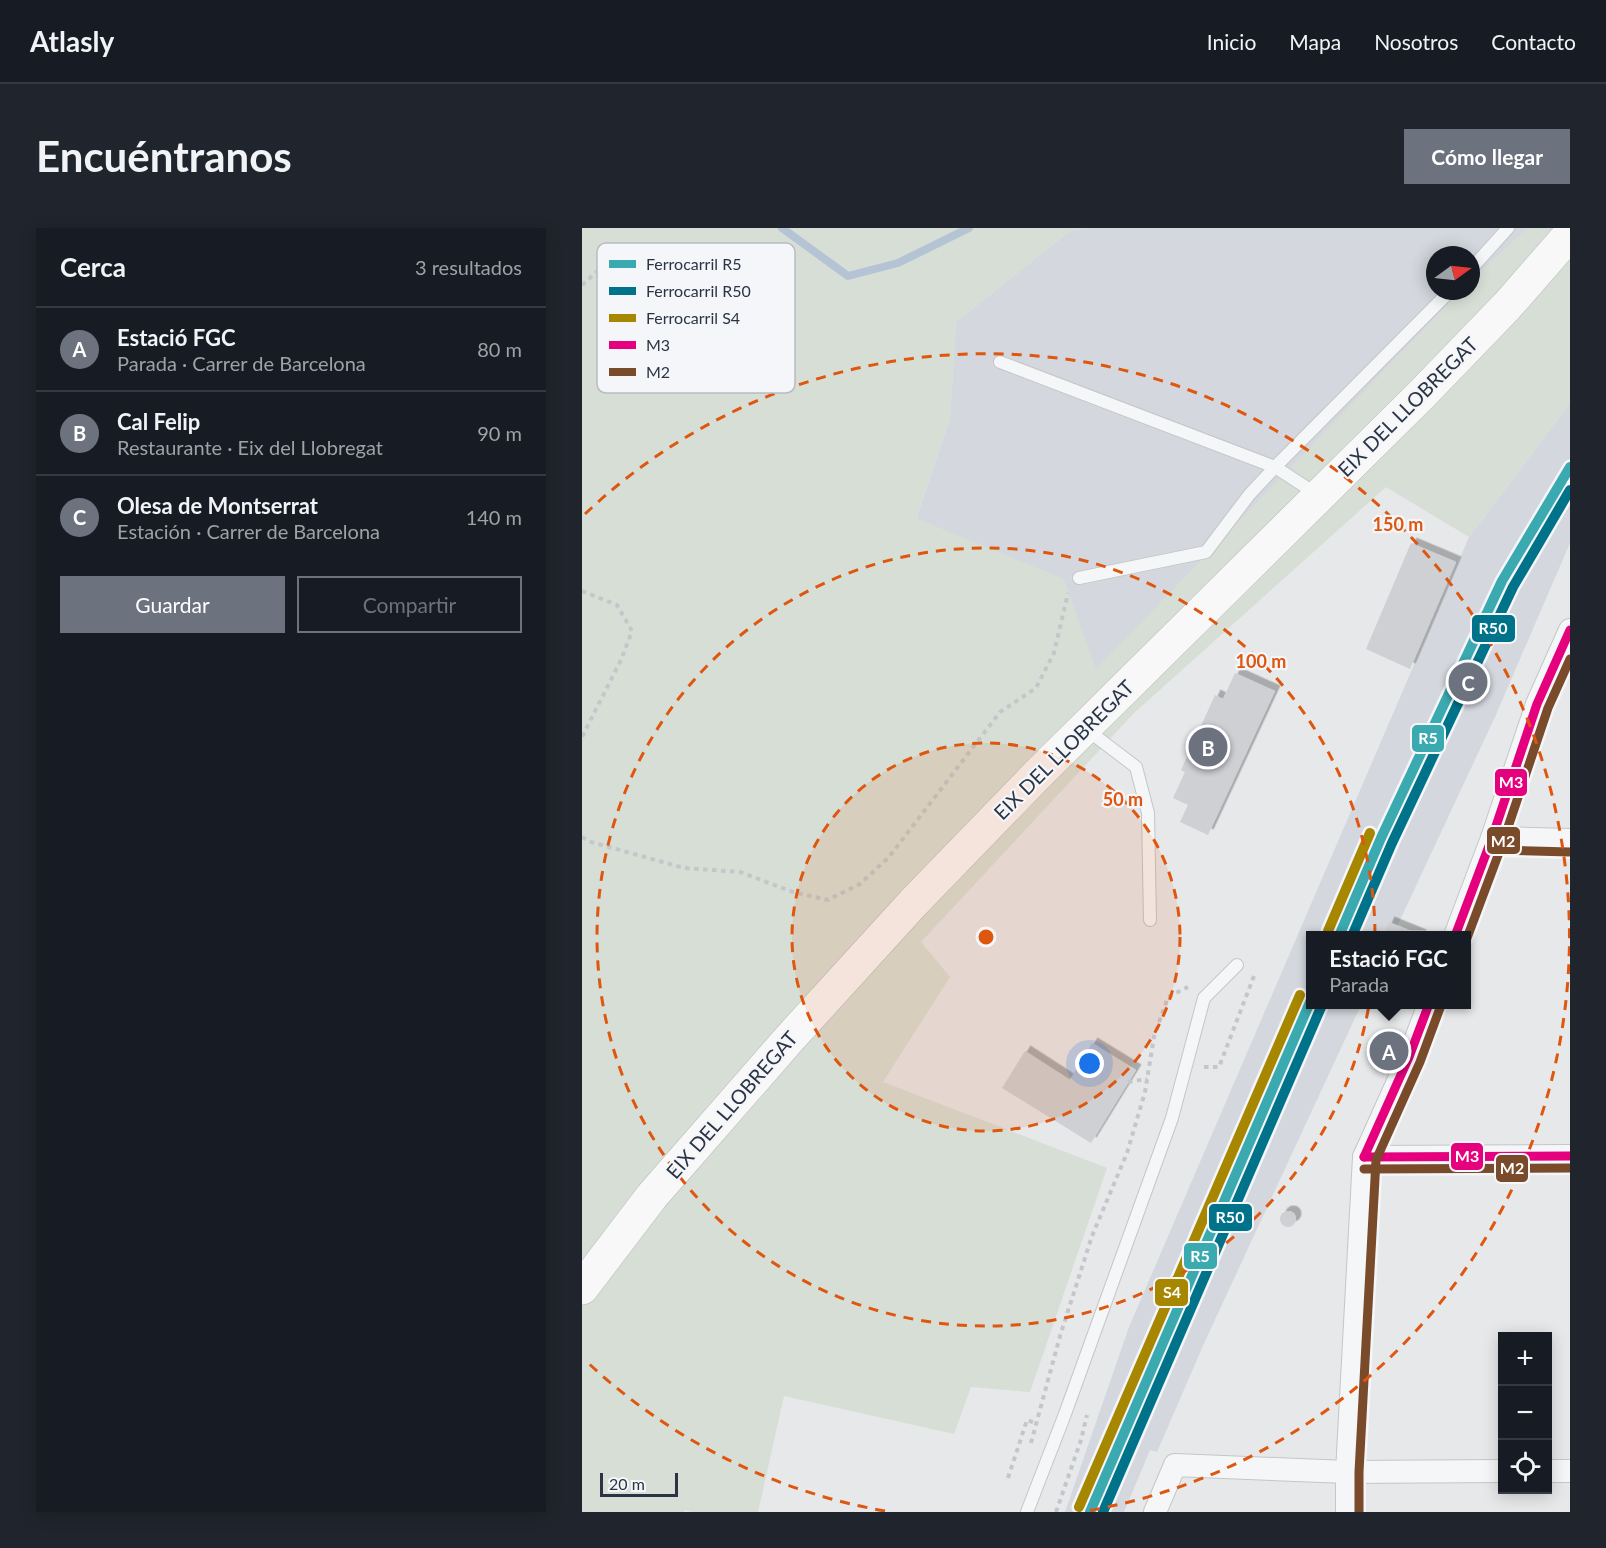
<!DOCTYPE html>
<html lang="es">
<head>
<meta charset="utf-8">
<style>
	body { margin:0; font-family:Lato,sans-serif; background:#20242c; color:#f1f3f6 }
	.controls { position:absolute; right:18px; bottom:18px; display:grid; overflow:hidden; border-radius:0px; box-shadow:0 3px 15px #0003 }
	.controls button { width:54px; height:54px; display:grid; place-items:center; padding:0; border:0; border-bottom:2px solid #363941; background:#171b24; color:#f1f3f6; font:30px sans-serif }
	.compass { position:absolute; left:844px; top:18px; width:54px; height:54px; border-radius:50%; background:#171b24; box-shadow:0 3px 15px #0003; rotate:75deg }
	.scale { position:absolute; left:18px; bottom:15px; width:78px; box-sizing:border-box; padding-left:6px; border:3px solid #2b3445; border-top:0; font-size:16px; line-height:21px; white-space:nowrap; color:#2b3445; -webkit-text-stroke:4px #f4f6f9; paint-order:stroke }
	.you { position:absolute; left:508px; top:836px; width:21px; height:21px; margin:-15px; border:4px solid #fff; border-radius:50%; background:#1a73e8; box-shadow:0 0 0 9px #1a73e833 }
	.badge { display:grid; place-items:center; width:39px; height:39px; border-radius:50%; background:#6c737f; color:#fff; font-size:20px; font-weight:700 }
	.pin { position:absolute; translate:-50% -50%; border:3px solid #fff; box-shadow:0 2px 6px #0006 }
	.popup { position:absolute; left:724px; top:703px; width:165px; height:78px; box-sizing:border-box; display:grid; place-content:center; border-radius:0px; background:#171b24; filter:drop-shadow(0 2px 4px #0005); font-size:20px; white-space:nowrap; color:#9ea1a6 }
	.popup b { font-size:22px; color:#f1f3f6 }
	.popup::after { content:''; position:absolute; left:50%; top:100%; margin-left:-12px; border:12px solid transparent; border-top-color:#171b24 }
	.list { margin:0; padding:0; list-style:none }
	h2 { display:flex; justify-content:space-between; align-items:center; height:78px; margin:0; padding:0 24px; font-size:26px }
	h2 small { font-size:20px; font-weight:400; color:#9ea1a6 }
	.list li { display:grid; grid-template-columns:39px 1fr auto; gap:18px; align-items:center; box-sizing:border-box; height:84px; padding:0 24px; border-top:2px solid #363941 }
	.list b { display:block; font-size:22px; white-space:nowrap }
	.list p { margin:0; font-size:20px; white-space:nowrap; color:#9ea1a6 }
	.list em { font-size:20px; font-style:normal; color:#9ea1a6 }
	.actions { display:flex; gap:12px; padding:18px 24px }
	.actions a { flex:1; padding:14px 0; border:2px solid #6c737f; border-radius:0px; text-align:center; font-size:21px; color:#6c737f }
	.actions .main { background:#6c737f; color:#fff }
	.icon { flex:none; width:33px; height:33px; fill:none; stroke:currentColor; stroke-width:2; stroke-linecap:round; stroke-linejoin:round }
	.map { position:relative; flex:none; width:988px; height:1284px; overflow:hidden; border-radius:0px }
	header { display:flex; align-items:center; gap:36px; box-sizing:border-box; height:84px; padding:0 30px; background:#171b24; border-bottom:2px solid #363941 }
	header strong { font-size:28px }
	nav { display:flex; gap:33px; margin-inline-start:auto; font-size:21px }
	.intro { display:flex; align-items:center; justify-content:space-between; box-sizing:border-box; height:144px; padding:0 36px }
	h1 { margin:0; font-size:42px }
	.button { padding:15px 27px; border-radius:0px; background:#6c737f; color:#fff; font-size:21px; font-weight:700 }
	main { display:flex; gap:36px; padding:0 36px }
	aside { flex:1; background:#171b24; border-radius:0px; box-shadow:0 3px 15px #0003 }
	.map>svg:first-child { display:block }
	.built { fill:#d4d7dd }
	.green { fill:#d6ded6 }
	.lines { fill:none; stroke-linecap:round; stroke-linejoin:round }
	.stream { stroke:#b4c4d5; stroke-width:8 }
	.building { fill:#ced0d3; filter:url(#shadow) }
	.lane-casing { stroke:#c4c6c8; stroke-width:14 }
	.street-casing { stroke:#c4c6c8; stroke-width:24 }
	.highway-casing { stroke:#b8bbbf; stroke-width:34 }
	.path { stroke:#c5c6ca; stroke-width:4; stroke-dasharray:4.5 4.5; stroke-linecap:butt }
	.lane { stroke:#f5f6f7; stroke-width:12 }
	.street { stroke:#f5f6f7; stroke-width:22 }
	.highway { stroke:#f8f8f8; stroke-width:33 }
	.bus-1-casing { stroke:#f4f6f9; stroke-width:14 }
	.bus-2-casing { stroke:#f4f6f9; stroke-width:14 }
	.bus-1 { stroke:#e5007d; stroke-width:9 }
	.bus-2 { stroke:#7a4b2a; stroke-width:9 }
	.rail-1-casing { stroke:#f4f6f9; stroke-width:15 }
	.rail-2-casing { stroke:#f4f6f9; stroke-width:15 }
	.rail-3-casing { stroke:#f4f6f9; stroke-width:15 }
	.rail-1 { stroke:#3aaab0; stroke-width:10 }
	.rail-2 { stroke:#00738a; stroke-width:10 }
	.rail-3 { stroke:#a78600; stroke-width:10 }
	.ring { fill:none; stroke:#df570f; stroke-width:3; stroke-dasharray:10 8 }
	.labels { text-anchor:middle; stroke-width:4.5; stroke-linejoin:round; paint-order:stroke }
	.street-label { font-size:20px; fill:#2b3445; stroke:#f4f6f9 }
	.key { fill:#f4f6f9; stroke:#b8bcc3; stroke-width:1.5 }
	.key-label { font-size:16px; fill:#2b3445 }
	.centre { fill:#df570f; stroke:#f4f6f9; stroke-width:3 }
	.ring-label { font-size:18px; text-anchor:middle; font-weight:bold; fill:#df570f; stroke:#f4f6f9; stroke-width:4.5; stroke-linejoin:round; paint-order:stroke }
	.line-badge { stroke:#f4f6f9; stroke-width:2 }
	.badge-label { font-size:16px; text-anchor:middle; font-weight:bold; fill:#fff }
</style>
</head>
<body>
<header>
<strong>Atlasly</strong>
<nav><a>Inicio</a><a>Mapa</a><a>Nosotros</a><a>Contacto</a></nav>
</header>
<div class="intro"><h1>Encuéntranos</h1><a class="button">Cómo llegar</a></div>
<main>
<aside>
<h2>Cerca<small>3 resultados</small></h2>
<ul class="list">
<li><span class="badge">A</span><div><b>Estació FGC</b><p>Parada · Carrer de Barcelona</p></div><em>80 m</em></li>
<li><span class="badge">B</span><div><b>Cal Felip</b><p>Restaurante · Eix del Llobregat</p></div><em>90 m</em></li>
<li><span class="badge">C</span><div><b>Olesa de Montserrat</b><p>Estación · Carrer de Barcelona</p></div><em>140 m</em></li>
</ul>
<div class="actions"><a class="main">Guardar</a><a>Compartir</a></div>
</aside>
<div class="map">
<svg width="988" height="1284" viewBox="0 0 988 1284">
	<defs>
		<filter id="shadow"><feDropShadow dx="5.5" dy="-5.5" stdDeviation="0" flood-color="#0004"/></filter>
	</defs>
	<rect width="100%" height="100%" fill="#e6e8ea"/>
	<g class="built">
		<path d="M 505,0 L 946,0 L 889,53 L 889,27 L 853,27 L 853,63 L 879,63 L 514,442 L 334,291 L 368,191 L 374,94 L 488,3 Z"/>
		<path d="M 988,175 L 988,315 L 913,489 L 811,707 L 729,708 L 729,776 L 779,777 L 624,1111 L 575,1224 L 568,1222 L 542,1284 L 483,1284 L 547,1099 L 887,309 Z"/>
	</g>
	<path class="green" d="M 0,0 L 505,0 L 488,3 L 374,94 L 368,191 L 334,290 L 482,351 L 514,441 L 879,63 L 889,63 L 889,53 L 946,0 L 988,0 L 988,175 L 887,309 L 804,259 L 552,485 L 339,714 L 368,749 L 301,854 L 525,940 L 448,1164 L 389,1159 L 372,1206 L 202,1168 L 176,1284 L 110,1284 L 103,1282 L 102,1284 L 0,1284 Z"/>
	<g class="lines">
		<path class="stream" d="M 200,0 L 266,48 L 316,35 L 387,0"/>
	</g>
	<g class="building">
		<path d="M 829,315 L 874,334 L 828,441 L 784,421 Z"/>
		<path d="M 653,445 L 693,463 L 626,607 L 598,594 L 606,577 L 591,570 L 603,544 L 599,542 L 633,467 L 641,471 Z"/>
		<path d="M 807,694 L 839,707 L 839,708 L 801,708 Z"/>
		<path d="M 510,815 L 554,842 L 509,915 L 420,860 L 443,823 L 488,852 Z"/>
		<circle cx="706" cy="991" r="8"/>
	</g>
	<g class="lines">
		<defs>
			<g id="lane">
				<path d="M 889,41 L 926,0"/>
				<path d="M 418,134 L 693,239 L 736,267"/>
				<path d="M 497,350 L 624,324 L 667,267 L 693,239 L 868,63"/>
				<path d="M 504,501 L 554,539 L 566,585 L 568,692"/>
				<path d="M 445,1284 L 483,1186 L 590,890 L 622,770 L 655,737"/>
			</g>
			<g id="street">
				<path d="M 910,610 L 988,612"/>
				<path d="M 873,708 L 910,610 L 955,476 L 988,402"/>
				<path d="M 782,929 L 988,928"/>
				<path d="M 966,1243 L 988,1243"/>
				<path d="M 573,1284 L 593,1237 L 765,1244 L 921,1243"/>
				<path d="M 765,1284 L 765,1244 L 782,929 L 827,829 L 847,776"/>
			</g>
			<path id="highway" d="M 0,1060 L 70,968 L 208,810 L 331,675 L 455,547 L 840,166 L 925,78 L 988,6"/>
		</defs>
		<use href="#lane" class="lane-casing"/>
		<use href="#street" class="street-casing"/>
		<use href="#highway" class="highway-casing"/>
		<g class="path">
			<path d="M 0,57 L 42,19"/>
			<path d="M 0,363 L 35,377 L 50,403 L 39,432 L 0,509"/>
			<path d="M 0,609 L 9,614 L 102,640 L 158,644 L 211,664 L 246,672 L 278,656 L 307,629 L 418,484 L 454,460 L 472,425 L 486,365"/>
			<path d="M 622,839 L 637,839 L 672,748"/>
			<path d="M 546,854 L 565,851"/>
			<path d="M 449,1215 L 478,1108 L 510,1008 L 545,925 L 563,864 L 572,809 L 586,769 L 606,759"/>
			<path d="M 426,1250 L 445,1192 L 455,1196"/>
			<path d="M 474,1284 L 499,1212 L 505,1187"/>
		</g>
		<use href="#lane" class="lane"/>
		<use href="#street" class="street"/>
		<use href="#highway" class="highway"/>
		<defs>
			<g id="bus-1">
				<path d="M 873,708 L 910,610 L 955,476 L 988,402"/>
				<path d="M 782,929 L 988,928"/>
				<path d="M 782,929 L 827,829 L 847,776"/>
			</g>
			<g id="bus-2">
				<path d="M 910,622 L 988,624"/>
				<path d="M 885,710 L 921,614 L 966,480 L 988,431"/>
				<path d="M 782,941 L 988,940"/>
				<path d="M 777,1284 L 777,1244 L 794,932 L 838,834 L 858,780"/>
			</g>
		</defs>
		<use href="#bus-1" class="bus-1-casing"/>
		<use href="#bus-2" class="bus-2-casing"/>
		<use href="#bus-1" class="bus-1"/>
		<use href="#bus-2" class="bus-2"/>
		<defs>
			<g id="rail-1">
				<path d="M 757,708 L 799,610 L 920,353 L 988,239"/>
				<path d="M 508,1284 L 729,772"/>
			</g>
			<g id="rail-2">
				<path d="M 770,708 L 810,615 L 931,359 L 988,262"/>
				<path d="M 521,1284 L 740,777"/>
			</g>
			<g id="rail-3">
				<path d="M 746,703 L 788,605"/>
				<path d="M 497,1279 L 718,767"/>
			</g>
		</defs>
		<use href="#rail-1" class="rail-1-casing"/>
		<use href="#rail-2" class="rail-2-casing"/>
		<use href="#rail-3" class="rail-3-casing"/>
		<use href="#rail-1" class="rail-1"/>
		<use href="#rail-2" class="rail-2"/>
		<use href="#rail-3" class="rail-3"/>
	</g>
	<circle cx="404" cy="709" r="194" fill="#df570f" fill-opacity=".12"/>
	<g class="ring">
		<circle cx="404" cy="709" r="194"/>
		<circle cx="404" cy="709" r="389"/>
		<path d="M303 1283A583 583 0 0 1 3 1132M3 286A583 583 0 1 1 505 1283"/>
	</g>
	<g class="labels">
		<g class="street-label">
			<text transform="translate(826 179) rotate(-45)" y="7">EIX DEL LLOBREGAT</text>
			<text transform="translate(482 522) rotate(-45)" y="7">EIX DEL LLOBREGAT</text>
			<text transform="translate(150 877) rotate(-49)" y="7">EIX DEL LLOBREGAT</text>
		</g>
	</g>
	<rect x="15" y="15" width="198" height="150" rx="9" class="key"/>
	<rect x="27" y="32" width="27" height="8" fill="#3aaab0"/>
	<rect x="27" y="59" width="27" height="8" fill="#00738a"/>
	<rect x="27" y="86" width="27" height="8" fill="#a78600"/>
	<rect x="27" y="113" width="27" height="8" fill="#e5007d"/>
	<rect x="27" y="140" width="27" height="8" fill="#7a4b2a"/>
	<g class="key-label">
		<text x="64" y="42">Ferrocarril R5</text>
		<text x="64" y="69">Ferrocarril R50</text>
		<text x="64" y="96">Ferrocarril S4</text>
		<text x="64" y="123">M3</text>
		<text x="64" y="150">M2</text>
	</g>
	<circle cx="404" cy="709" r="9" class="centre"/>
	<g class="ring-label">
		<text x="816" y="303">150 m</text>
		<text x="679" y="440">100 m</text>
		<text x="541" y="578">50 m</text>
	</g>
	<g class="line-badge">
		<rect x="889" y="386" width="45" height="29" rx="6" fill="#00738a"/>
		<rect x="829" y="496" width="34" height="29" rx="6" fill="#3aaab0"/>
		<rect x="912" y="540" width="34" height="29" rx="6" fill="#e5007d"/>
		<rect x="904" y="598" width="35" height="29" rx="6" fill="#7a4b2a"/>
		<rect x="868" y="914" width="34" height="29" rx="6" fill="#e5007d"/>
		<rect x="913" y="926" width="34" height="29" rx="6" fill="#7a4b2a"/>
		<rect x="626" y="975" width="45" height="29" rx="6" fill="#00738a"/>
		<rect x="601" y="1014" width="35" height="28" rx="6" fill="#3aaab0"/>
		<rect x="572" y="1050" width="35" height="29" rx="6" fill="#a78600"/>
	</g>
	<g class="badge-label">
		<text x="911" y="406">R50</text>
		<text x="846" y="516">R5</text>
		<text x="929" y="560">M3</text>
		<text x="921" y="619">M2</text>
		<text x="885" y="934">M3</text>
		<text x="930" y="946">M2</text>
		<text x="648" y="995">R50</text>
		<text x="618" y="1034">R5</text>
		<text x="590" y="1070">S4</text>
	</g>
</svg>
<div class="controls">
<button>+</button>
<button>−</button>
<button><svg class="icon" aria-label="locate" viewBox="0 0 24 24"><circle cx="12" cy="12" r="6"/><path d="M12 2v4M12 18v4M2 12h4M18 12h4"/></svg></button>
</div>
<svg class="compass" viewBox="-18 -18 36 36"><path d="M0-13l5 13h-10z" fill="#e53935"/><path d="M0 13l5-13h-10z" fill="#9ea1a6"/></svg>
<div class="scale">20 m</div>
<div class="you"></div>
<div class="pin badge" style="left:807px;top:823px">A</div>
<div class="popup"><b>Estació FGC</b>Parada</div>
<div class="pin badge" style="left:626px;top:519px">B</div>
<div class="pin badge" style="left:886px;top:454px">C</div>
</div>
</main>
</body>
</html>
